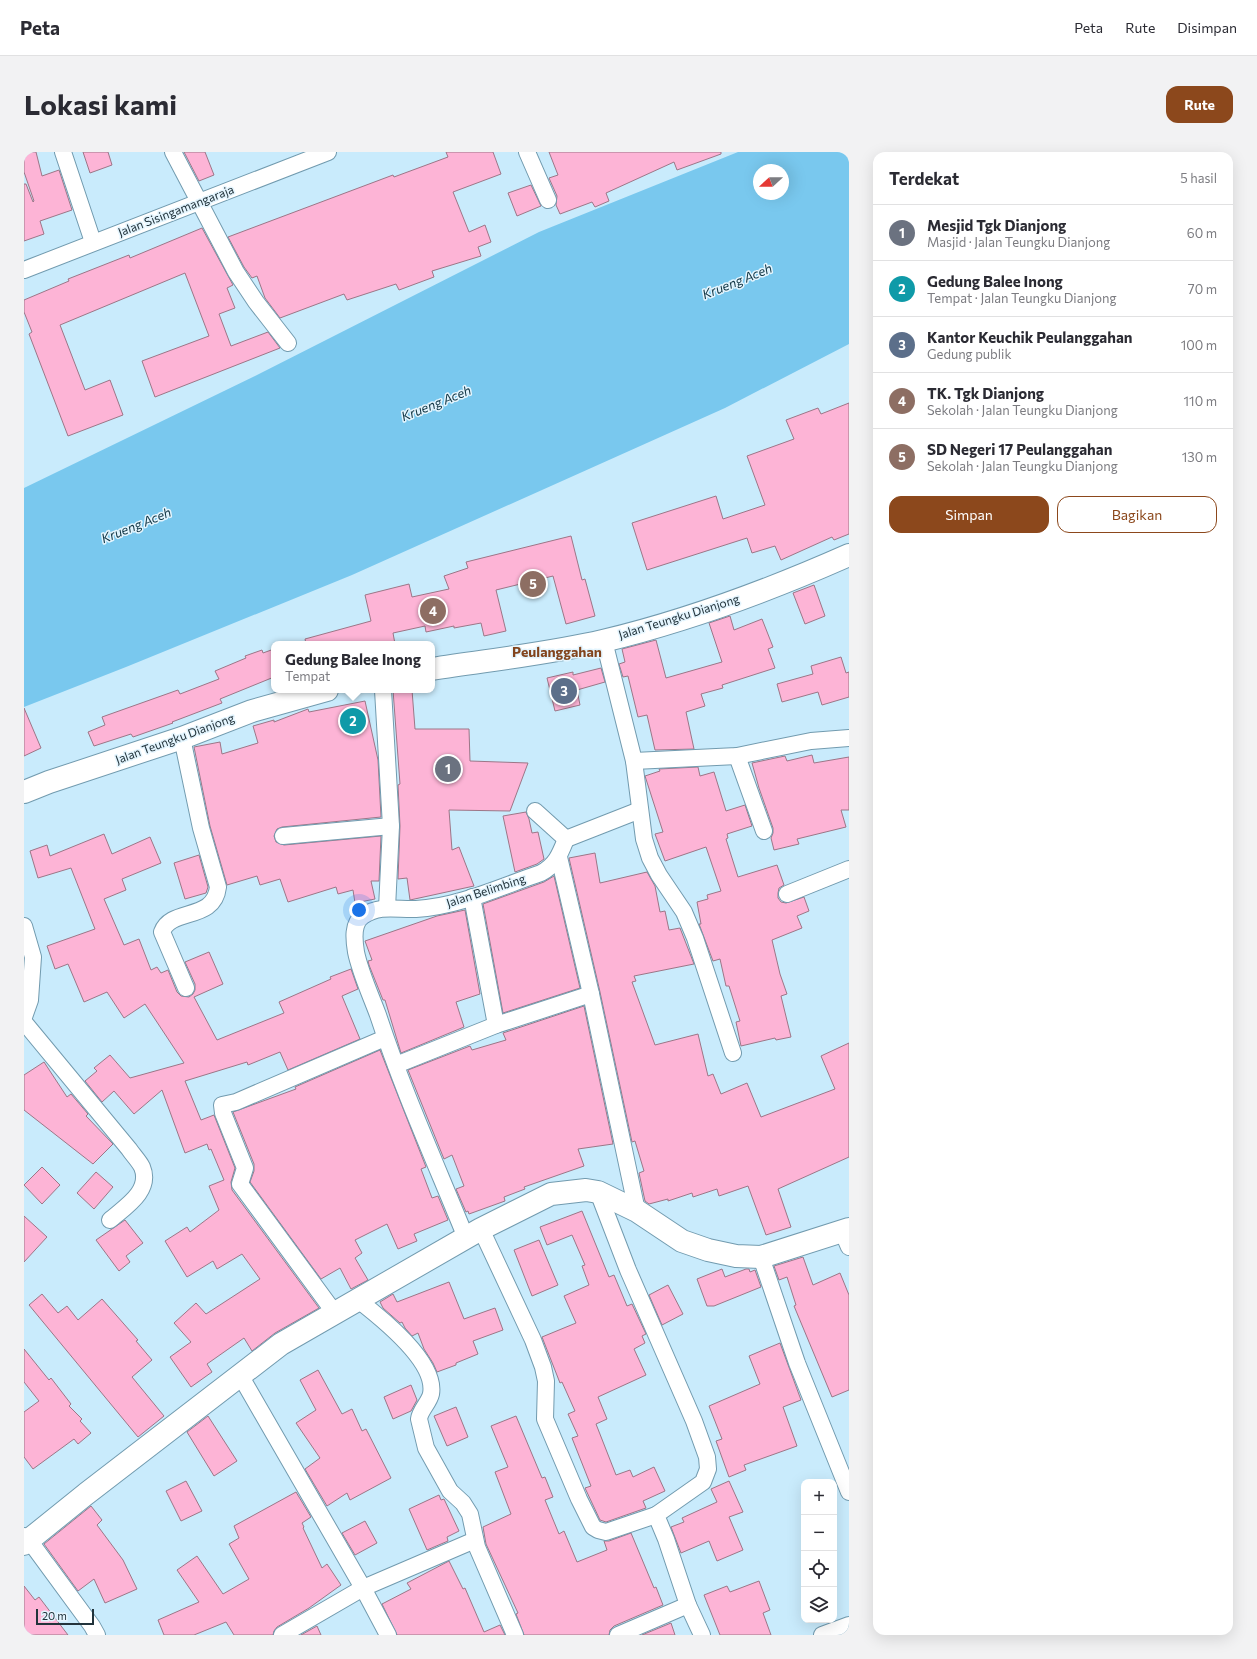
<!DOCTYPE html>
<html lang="id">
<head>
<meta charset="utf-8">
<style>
	body { margin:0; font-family:Commissioner,sans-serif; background:#f2f2f3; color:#2b2b33 }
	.controls { position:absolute; right:12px; bottom:12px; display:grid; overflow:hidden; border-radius:8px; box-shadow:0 4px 16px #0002 }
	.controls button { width:36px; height:36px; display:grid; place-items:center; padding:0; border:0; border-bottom:1px solid #e1e1e2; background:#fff; color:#2b2b33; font:20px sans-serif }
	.compass { position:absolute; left:729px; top:12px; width:36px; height:36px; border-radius:50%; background:#fff; box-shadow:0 4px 16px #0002; rotate:249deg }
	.scale { position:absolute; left:12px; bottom:10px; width:58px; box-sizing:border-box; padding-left:4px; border:2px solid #22333b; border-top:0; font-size:11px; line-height:14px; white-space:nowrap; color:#22333b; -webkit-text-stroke:3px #e4f5fe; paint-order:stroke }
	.you { position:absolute; left:335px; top:758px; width:14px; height:14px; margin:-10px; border:3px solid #fff; border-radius:50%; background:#1a73e8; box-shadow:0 0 0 6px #1a73e833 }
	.badge { display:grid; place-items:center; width:26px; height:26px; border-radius:50%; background:#8c481c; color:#fff; font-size:13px; font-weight:700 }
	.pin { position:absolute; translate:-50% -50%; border:2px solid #fff; box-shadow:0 1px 4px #0006 }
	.popup { position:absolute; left:247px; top:489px; width:164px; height:52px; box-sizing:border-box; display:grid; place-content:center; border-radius:8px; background:#fff; filter:drop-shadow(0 1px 3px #0005); font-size:13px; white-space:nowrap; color:#7c7c81 }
	.popup b { font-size:15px; color:#2b2b33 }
	.popup::after { content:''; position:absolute; left:50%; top:100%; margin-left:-8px; border:8px solid transparent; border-top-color:#fff }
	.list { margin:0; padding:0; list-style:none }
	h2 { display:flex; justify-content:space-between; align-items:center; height:52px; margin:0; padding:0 16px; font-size:17px }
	h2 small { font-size:13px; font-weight:400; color:#7c7c81 }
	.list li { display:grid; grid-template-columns:26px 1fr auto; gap:12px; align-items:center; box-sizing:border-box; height:56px; padding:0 16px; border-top:1px solid #e1e1e2 }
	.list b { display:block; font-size:15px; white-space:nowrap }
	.list p { margin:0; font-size:13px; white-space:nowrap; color:#7c7c81 }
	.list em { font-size:13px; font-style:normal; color:#7c7c81 }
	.actions { display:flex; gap:8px; padding:12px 16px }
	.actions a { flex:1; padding:9px 0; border:1px solid #8c481c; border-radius:12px; text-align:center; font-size:14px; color:#8c481c }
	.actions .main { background:#8c481c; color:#fff }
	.icon { flex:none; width:22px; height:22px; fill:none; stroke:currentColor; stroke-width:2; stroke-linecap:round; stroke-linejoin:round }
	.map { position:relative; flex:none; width:825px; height:1483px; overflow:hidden; border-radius:12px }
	header { display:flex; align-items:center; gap:24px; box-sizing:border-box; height:56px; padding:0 20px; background:#fff; border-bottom:1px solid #e1e1e2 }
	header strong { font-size:19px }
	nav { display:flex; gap:22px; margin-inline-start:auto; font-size:14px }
	.intro { display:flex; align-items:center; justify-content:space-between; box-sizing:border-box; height:96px; padding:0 24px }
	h1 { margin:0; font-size:28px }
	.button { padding:10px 18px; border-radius:12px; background:#8c481c; color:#fff; font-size:14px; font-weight:700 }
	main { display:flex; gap:24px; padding:0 24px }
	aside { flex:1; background:#fff; border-radius:12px; box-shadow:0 4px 16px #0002 }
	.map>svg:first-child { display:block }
	.water { fill:#79c8ee; fill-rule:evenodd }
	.building { fill:#fdb4d6; stroke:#9c7687 }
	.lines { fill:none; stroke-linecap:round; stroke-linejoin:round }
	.street-casing { stroke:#729baf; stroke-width:18 }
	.secondary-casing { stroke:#729baf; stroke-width:24 }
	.street { stroke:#fff; stroke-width:16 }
	.secondary { stroke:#fff; stroke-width:22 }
	.labels { text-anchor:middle; stroke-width:3; stroke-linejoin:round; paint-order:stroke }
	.street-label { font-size:12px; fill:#22333b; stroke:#e4f5fe }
	.water-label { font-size:13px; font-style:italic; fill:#0f3443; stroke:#e4f5fe }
	.quarter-label { font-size:14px; font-weight:bold; fill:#82441d; stroke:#e4f5fe }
</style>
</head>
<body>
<header>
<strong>Peta</strong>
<nav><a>Peta</a><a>Rute</a><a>Disimpan</a></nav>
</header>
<div class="intro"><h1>Lokasi kami</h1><a class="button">Rute</a></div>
<main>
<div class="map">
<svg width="825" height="1483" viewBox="0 0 825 1483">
	<rect width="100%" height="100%" fill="#c9ebfc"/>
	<path class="water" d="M 714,0 L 825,0 L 825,192 L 701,256 L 328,423 L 102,515 L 0,555 L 0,336 L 233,223 L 515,80 ZM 735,18 L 759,18 L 759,42 L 735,42 Z"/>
	<g class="building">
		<path d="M 0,0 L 12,0 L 18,24 L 35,18 L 48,58 L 16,69 L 20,82 L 0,89 L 0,32 L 2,32 L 9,50 L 10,49 L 0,20 Z"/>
		<path d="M 59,0 L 84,0 L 88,13 L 66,21 Z"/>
		<path d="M 160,0 L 181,0 L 190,23 L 175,29 Z"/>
		<path d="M 422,0 L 469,0 L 477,22 L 429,40 L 445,80 L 461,73 L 467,90 L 454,95 L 457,104 L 408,119 L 410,125 L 375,138 L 372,132 L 323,148 L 320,142 L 256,166 L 241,146 L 233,124 L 228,126 L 220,115 L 204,85 L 369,23 L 370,25 L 424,5 Z"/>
		<path d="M 525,0 L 697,0 L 697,2 L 653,18 L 650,10 L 582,41 L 585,49 L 571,55 L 568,50 L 536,62 L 532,53 L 533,44 L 525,26 L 534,23 Z"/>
		<path d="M 507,33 L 517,54 L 493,64 L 484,41 Z"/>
		<path d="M 178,76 L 209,133 L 203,136 L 211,156 L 195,162 L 207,194 L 244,180 L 256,196 L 131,245 L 118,209 L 185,184 L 161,121 L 36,173 L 61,238 L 86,228 L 99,263 L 44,284 L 5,182 L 8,180 L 0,160 L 0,148 L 45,129 L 44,127 L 105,103 L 106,106 Z"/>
		<path d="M 825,251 L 825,382 L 810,388 L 808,385 L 757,408 L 751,394 L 728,401 L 723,386 L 623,418 L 608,371 L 692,344 L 699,367 L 741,353 L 723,304 L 770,287 L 762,268 L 794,256 L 797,262 Z"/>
		<path d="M 547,384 L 558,428 L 561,427 L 571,464 L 542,472 L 529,424 L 472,438 L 482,479 L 460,484 L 457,471 L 430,476 L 430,474 L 402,480 L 401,474 L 369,481 L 371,492 L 282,492 L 281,487 L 347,469 L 341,443 L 385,432 L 388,445 L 425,437 L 420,424 L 444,416 L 442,410 Z"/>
		<path d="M 790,433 L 801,464 L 781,472 L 769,441 Z"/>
		<path d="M 706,464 L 710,478 L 738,467 L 749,495 L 744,497 L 751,516 L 698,533 L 699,536 L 677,542 L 681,554 L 662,560 L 670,597 L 631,598 L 623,563 L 614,565 L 604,524 L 599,525 L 595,512 L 601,510 L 598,497 L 632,488 L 642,526 L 698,510 L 685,471 Z"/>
		<path d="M 250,497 L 250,525 L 196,547 L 198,551 L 148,570 L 149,571 L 109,585 L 107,582 L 70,594 L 64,580 L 81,573 L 78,565 L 154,538 L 156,542 L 195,527 L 191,519 L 222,506 L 221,504 L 238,498 L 239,501 Z"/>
		<path d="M 817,505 L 822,521 L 825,520 L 825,545 L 798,553 L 794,540 L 758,550 L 753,532 L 789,522 L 787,514 Z"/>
		<path d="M 577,516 L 581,530 L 553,538 L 556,553 L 531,559 L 523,526 L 549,520 L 549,523 Z"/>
		<path d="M 369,538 L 388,538 L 391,577 L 445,577 L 446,609 L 504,611 L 486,659 L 425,658 L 428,698 L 435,695 L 450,734 L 386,748 L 383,726 L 374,727 L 376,674 L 374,633 L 376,632 Z"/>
		<path d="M 341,549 L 354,608 L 357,665 L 258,675 L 253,677 L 250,684 L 252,690 L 260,693 L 357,684 L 355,729 L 347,729 L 351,747 L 331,751 L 329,738 L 314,742 L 312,735 L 264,750 L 256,727 L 236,733 L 233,724 L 203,733 L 186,674 L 170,595 L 196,590 L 198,602 L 234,591 L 229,574 L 250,568 L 250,570 L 284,557 L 285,560 Z"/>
		<path d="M 0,556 L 17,596 L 0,604 Z"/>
		<path d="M 788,603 L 790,611 L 825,605 L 825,658 L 817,658 L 822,675 L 773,687 L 775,692 L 750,698 L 747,686 L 749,681 L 749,676 L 735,636 L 728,611 L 761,604 L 763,609 Z"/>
		<path d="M 674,615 L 676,624 L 690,620 L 702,659 L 721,653 L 728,674 L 703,682 L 704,686 L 702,687 L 714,725 L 753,713 L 760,733 L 755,736 L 754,741 L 754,746 L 757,750 L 762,751 L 780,745 L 785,759 L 773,764 L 778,776 L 748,788 L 756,822 L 763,842 L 757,844 L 767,885 L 752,888 L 751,886 L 717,894 L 712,870 L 716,869 L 705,834 L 702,834 L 696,807 L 689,809 L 675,772 L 677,772 L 673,750 L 684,747 L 683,743 L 697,739 L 682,695 L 641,709 L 631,682 L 639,680 L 621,624 L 636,619 L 635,617 Z"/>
		<path d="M 502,660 L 505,667 L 508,681 L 514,680 L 520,707 L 513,712 L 491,720 L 479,664 Z"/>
		<path d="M 80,682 L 88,702 L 126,685 L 137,711 L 98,727 L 102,738 L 80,747 L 100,793 L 115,787 L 127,818 L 133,815 L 137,821 L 144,818 L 153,840 L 157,844 L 165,845 L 169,842 L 171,838 L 171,832 L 161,810 L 185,800 L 199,832 L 170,845 L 193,888 L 260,861 L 255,850 L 307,827 L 306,825 L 327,817 L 334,837 L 318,844 L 336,887 L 264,918 L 256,900 L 224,913 L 223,910 L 161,929 L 177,968 L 190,963 L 211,1016 L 207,1030 L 208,1038 L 295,1156 L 251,1181 L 228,1199 L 220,1186 L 183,1212 L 188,1220 L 167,1235 L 146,1205 L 167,1190 L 150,1171 L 172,1151 L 182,1162 L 236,1127 L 218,1102 L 193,1117 L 189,1109 L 163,1125 L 141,1089 L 163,1075 L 166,1080 L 195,1058 L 185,1034 L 200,1028 L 187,997 L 185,998 L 183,992 L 161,1001 L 138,938 L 110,962 L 90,939 L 78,950 L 61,929 L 73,919 L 70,916 L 86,903 L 106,926 L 160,911 L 121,852 L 100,866 L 83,840 L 60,850 L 44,812 L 31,817 L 23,794 L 71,777 L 47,716 L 14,726 L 6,699 L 23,693 L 26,704 Z"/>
		<path d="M 571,701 L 576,731 L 623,720 L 631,734 L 636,760 L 641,759 L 645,778 L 656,776 L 670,812 L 610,824 L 612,829 L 608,830 L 631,893 L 674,882 L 684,924 L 689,922 L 697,942 L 723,931 L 737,965 L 811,937 L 797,904 L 825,891 L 825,1005 L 754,1037 L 767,1075 L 742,1083 L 724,1034 L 695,1044 L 693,1037 L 669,1045 L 668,1041 L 644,1049 L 644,1047 L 625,1052 L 621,1049 L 615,1021 L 620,1019 L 611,989 L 608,990 L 576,840 L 545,706 Z"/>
		<path d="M 175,703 L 184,735 L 182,741 L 161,747 L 150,711 Z"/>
		<path d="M 530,724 L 556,836 L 479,861 L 459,752 L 520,730 Z"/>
		<path d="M 441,758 L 456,842 L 432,850 L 440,875 L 377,901 L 361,848 L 359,848 L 345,813 L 344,809 L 348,808 L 341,789 L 413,764 Z"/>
		<path d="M 560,854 L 589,992 L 554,997 L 560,1014 L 500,1035 L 501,1037 L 480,1045 L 481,1049 L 445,1062 L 444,1059 L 442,1060 L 432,1037 L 440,1034 L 428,1003 L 420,1007 L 384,918 L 446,894 L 448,898 L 482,888 L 479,881 Z"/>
		<path d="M 356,898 L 402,1015 L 397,1017 L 408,1046 L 414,1044 L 424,1068 L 390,1082 L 393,1089 L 374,1097 L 363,1072 L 331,1088 L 338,1101 L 331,1106 L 344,1128 L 327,1137 L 316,1116 L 297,1127 L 226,1030 L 230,1019 L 230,1012 L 209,960 L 272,937 L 271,935 Z"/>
		<path d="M 20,910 L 43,945 L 47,942 L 64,962 L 62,964 L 89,992 L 69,1012 L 0,958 L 0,923 Z"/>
		<path d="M 18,1015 L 36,1033 L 18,1052 L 0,1033 Z"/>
		<path d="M 72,1020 L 89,1035 L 70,1057 L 53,1041 Z"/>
		<path d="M 558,1059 L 585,1125 L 590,1123 L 603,1154 L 608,1152 L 622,1182 L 618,1184 L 621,1191 L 610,1197 L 622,1223 L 574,1245 L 583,1267 L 572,1272 L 592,1323 L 606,1318 L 609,1325 L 630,1315 L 641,1339 L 619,1349 L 622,1356 L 582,1370 L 576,1368 L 561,1336 L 567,1334 L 548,1286 L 554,1284 L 544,1262 L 551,1259 L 538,1230 L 536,1231 L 518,1185 L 552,1171 L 540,1144 L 565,1133 L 558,1114 L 561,1113 L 548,1083 L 523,1093 L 516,1075 Z"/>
		<path d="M 0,1064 L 23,1085 L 0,1110 Z"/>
		<path d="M 101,1068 L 119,1091 L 102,1104 L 106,1110 L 95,1119 L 72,1088 Z"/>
		<path d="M 515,1088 L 534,1133 L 508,1144 L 490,1098 Z"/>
		<path d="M 779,1105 L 789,1133 L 816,1121 L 825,1143 L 825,1238 L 808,1245 L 770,1154 L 772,1153 L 763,1125 L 755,1128 L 750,1114 Z"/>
		<path d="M 698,1117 L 701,1125 L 722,1117 L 725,1117 L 726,1120 L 731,1118 L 737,1135 L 690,1154 L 683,1154 L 673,1127 Z"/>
		<path d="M 425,1130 L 440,1167 L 471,1156 L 479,1178 L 449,1189 L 454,1202 L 432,1211 L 432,1213 L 413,1220 L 409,1211 L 400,1197 L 394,1181 L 388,1184 L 381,1176 L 378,1170 L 376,1171 L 359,1156 L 356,1150 L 369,1142 L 373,1150 Z"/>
		<path d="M 644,1133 L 659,1162 L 638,1173 L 625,1143 Z"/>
		<path d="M 18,1142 L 34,1161 L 43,1154 L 54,1168 L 78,1147 L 114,1188 L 112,1189 L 128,1208 L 108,1225 L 140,1264 L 114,1285 L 5,1153 Z"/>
		<path d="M 756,1191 L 777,1248 L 759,1255 L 773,1294 L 720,1313 L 722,1318 L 705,1325 L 692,1289 L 698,1287 L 685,1254 L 736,1232 L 725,1204 Z"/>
		<path d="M 0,1197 L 25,1228 L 27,1226 L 47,1252 L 45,1254 L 58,1267 L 56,1269 L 67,1281 L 54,1292 L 50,1287 L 9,1317 L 0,1305 L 0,1260 L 15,1249 L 0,1230 Z"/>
		<path d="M 294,1218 L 318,1262 L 328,1257 L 338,1279 L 342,1277 L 367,1326 L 326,1348 L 323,1341 L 303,1354 L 281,1317 L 296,1306 L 272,1271 L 292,1258 L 276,1228 Z"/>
		<path d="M 387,1233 L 393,1248 L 387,1259 L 369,1267 L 360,1245 Z"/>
		<path d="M 432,1255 L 444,1285 L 423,1294 L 410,1264 Z"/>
		<path d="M 184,1264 L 213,1309 L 190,1324 L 163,1280 Z"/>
		<path d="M 492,1264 L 518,1326 L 521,1325 L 529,1345 L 521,1348 L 535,1382 L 540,1379 L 553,1410 L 583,1398 L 580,1389 L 585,1389 L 607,1381 L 630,1436 L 632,1435 L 639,1453 L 590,1474 L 586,1478 L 585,1483 L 500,1483 L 492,1462 L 494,1461 L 462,1392 L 459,1375 L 487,1362 L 471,1320 L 484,1315 L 467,1274 Z"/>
		<path d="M 162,1329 L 178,1359 L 157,1369 L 142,1339 Z"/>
		<path d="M 705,1329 L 719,1360 L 705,1365 L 719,1398 L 693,1409 L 685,1389 L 657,1401 L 647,1375 L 660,1370 L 658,1366 L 693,1350 L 687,1337 Z"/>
		<path d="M 272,1340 L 287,1365 L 278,1371 L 280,1375 L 279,1376 L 298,1416 L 303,1412 L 317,1433 L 285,1456 L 253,1475 L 250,1479 L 249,1483 L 210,1483 L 202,1470 L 170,1483 L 140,1483 L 134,1468 L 175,1450 L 153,1418 L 173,1404 L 199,1442 L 225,1427 L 205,1392 L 215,1386 L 210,1374 Z"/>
		<path d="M 415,1343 L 417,1348 L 420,1347 L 435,1379 L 423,1385 L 424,1389 L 403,1398 L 385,1357 Z"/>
		<path d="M 67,1354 L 78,1368 L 73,1373 L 99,1408 L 113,1437 L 81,1451 L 70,1427 L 54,1439 L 20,1392 Z"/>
		<path d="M 341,1369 L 353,1391 L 331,1403 L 318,1381 Z"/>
		<path d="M 425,1409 L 439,1437 L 441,1436 L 460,1480 L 476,1473 L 481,1483 L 373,1483 L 358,1452 L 387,1437 L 383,1431 Z"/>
		<path d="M 735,1429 L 746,1458 L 739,1461 L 747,1483 L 696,1483 L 680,1443 L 703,1434 L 706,1440 Z"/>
		<path d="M 0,1434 L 11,1448 L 15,1445 L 44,1483 L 0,1483 Z"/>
		<path d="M 647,1471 L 651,1483 L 618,1483 Z"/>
		<path d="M 293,1474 L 297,1483 L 277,1483 Z"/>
	</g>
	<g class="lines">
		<defs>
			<g id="street">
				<path d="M 39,0 L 69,90"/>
				<path d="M 149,0 L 212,120 L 232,150 L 264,191"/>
				<path d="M 503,0 L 524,48"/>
				<path d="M 0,118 L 304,0"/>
				<path d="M 580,489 L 610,609 L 620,687 L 626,706 L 635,723 L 660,760 L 671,786 L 709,901"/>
				<path d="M 359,538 L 367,674 L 363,756"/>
				<path d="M 158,586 L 177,676 L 194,735 C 190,770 147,755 138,780 L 162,836"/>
				<path d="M 713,604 L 740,679"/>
				<path d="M 610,609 L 713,604 L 787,589 L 825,586"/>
				<path d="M 511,659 L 542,687"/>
				<path d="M 259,684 L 367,674"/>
				<path d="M 542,687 L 616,658"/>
				<path d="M 535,705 L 567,842 L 613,1059"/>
				<path d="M 763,742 L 825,717"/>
				<path d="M 448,745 L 472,873"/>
				<path d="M 0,774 L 9,805 L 6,848 L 0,865"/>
				<path d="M 0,870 L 105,997 C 109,1003 115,1009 118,1015 C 128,1039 101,1055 86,1068"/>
				<path d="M 372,913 L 472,873 L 567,842"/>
				<path d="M 574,1040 L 604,1118 L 670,1269 L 683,1305 L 684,1317 L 679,1330 L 632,1363 L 642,1387 L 664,1453 L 678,1483"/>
				<path d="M 457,1077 L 509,1188 L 519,1215 L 522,1229 L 521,1267 L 555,1347 L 569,1375 L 574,1378 L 582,1380 L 632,1363"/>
				<path d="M 819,1081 L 825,1095"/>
				<path d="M 442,1086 C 412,1012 379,939 354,863 C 347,844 336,820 332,800 C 330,788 328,771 339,764 C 356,752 374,758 392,757 C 434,755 478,734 517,721 C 532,713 536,702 542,687"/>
				<path d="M 737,1105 L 773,1211 L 825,1340"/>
				<path d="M 334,1148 C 356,1165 413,1210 407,1242 C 405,1251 396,1258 395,1267 L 402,1296 L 426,1339 L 439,1351 L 446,1362 L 453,1395 L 491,1483"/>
				<path d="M 310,1160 L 216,1032 L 221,1016 L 199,961 L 198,953 L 212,950 L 361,886"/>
				<path d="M 216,1223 L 339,1436 L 364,1483"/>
				<path d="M 0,1384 L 5,1388 L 68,1474 L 73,1483"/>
				<path d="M 258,1483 L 339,1436 L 451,1388"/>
				<path d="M 594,1483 L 664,1453"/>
				<path d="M 798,1483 L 825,1473"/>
			</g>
			<g id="secondary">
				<path d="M 408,517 C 465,508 523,502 579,489 C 663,469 746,438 825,403"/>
				<path d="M 0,640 L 25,630 L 158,586 L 228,559 L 303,538"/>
				<path d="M 0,1392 L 62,1342 L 257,1192 L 457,1077 L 527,1042 L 562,1038 L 574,1040 L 613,1059 L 658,1089 L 684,1098 L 712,1104 L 737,1105 L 825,1077"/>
			</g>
		</defs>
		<use href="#street" class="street-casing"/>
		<use href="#secondary" class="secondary-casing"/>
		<use href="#street" class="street"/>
		<use href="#secondary" class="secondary"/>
	</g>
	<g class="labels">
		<g class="street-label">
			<text transform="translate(152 59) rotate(-21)" y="4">Jalan Sisingamangaraja</text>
			<text transform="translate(655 465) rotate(-17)" y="4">Jalan Teungku Dianjong</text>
			<text transform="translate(151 587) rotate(-20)" y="4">Jalan Teungku Dianjong</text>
			<text transform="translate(462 739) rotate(-18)" y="4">Jalan Belimbing</text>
		</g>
		<g class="water-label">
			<text transform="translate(713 129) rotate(-22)" y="5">Krueng Aceh</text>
			<text transform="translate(412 251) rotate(-22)" y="5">Krueng Aceh</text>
			<text transform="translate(112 373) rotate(-22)" y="5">Krueng Aceh</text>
		</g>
		<g class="quarter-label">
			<text x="533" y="505">Peulanggahan</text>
		</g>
	</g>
</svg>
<div class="controls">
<button>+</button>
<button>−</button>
<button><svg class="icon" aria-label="locate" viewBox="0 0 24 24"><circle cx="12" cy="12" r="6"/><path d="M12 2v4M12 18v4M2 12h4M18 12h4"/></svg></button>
<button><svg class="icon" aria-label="layers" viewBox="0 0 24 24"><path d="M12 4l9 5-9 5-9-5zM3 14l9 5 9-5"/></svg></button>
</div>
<svg class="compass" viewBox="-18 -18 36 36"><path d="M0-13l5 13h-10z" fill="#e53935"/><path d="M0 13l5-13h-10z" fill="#7c7c81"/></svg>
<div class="scale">20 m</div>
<div class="you"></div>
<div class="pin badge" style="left:424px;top:617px;background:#6b7280">1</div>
<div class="pin badge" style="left:329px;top:569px;background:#0f9aa8">2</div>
<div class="popup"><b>Gedung Balee Inong</b>Tempat</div>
<div class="pin badge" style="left:540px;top:539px;background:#5c6f8a">3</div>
<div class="pin badge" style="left:409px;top:459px;background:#8d6e63">4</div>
<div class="pin badge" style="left:509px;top:432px;background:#8d6e63">5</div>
</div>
<aside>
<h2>Terdekat<small>5 hasil</small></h2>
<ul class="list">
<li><span class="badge" style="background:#6b7280">1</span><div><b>Mesjid Tgk Dianjong</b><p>Masjid · Jalan Teungku Dianjong</p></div><em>60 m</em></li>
<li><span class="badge" style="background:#0f9aa8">2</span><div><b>Gedung Balee Inong</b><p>Tempat · Jalan Teungku Dianjong</p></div><em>70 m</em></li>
<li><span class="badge" style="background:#5c6f8a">3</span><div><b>Kantor Keuchik Peulanggahan</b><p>Gedung publik</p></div><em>100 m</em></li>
<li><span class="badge" style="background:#8d6e63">4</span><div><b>TK. Tgk Dianjong</b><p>Sekolah · Jalan Teungku Dianjong</p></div><em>110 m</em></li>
<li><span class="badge" style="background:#8d6e63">5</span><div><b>SD Negeri 17 Peulanggahan</b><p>Sekolah · Jalan Teungku Dianjong</p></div><em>130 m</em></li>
</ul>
<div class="actions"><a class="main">Simpan</a><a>Bagikan</a></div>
</aside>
</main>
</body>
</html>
